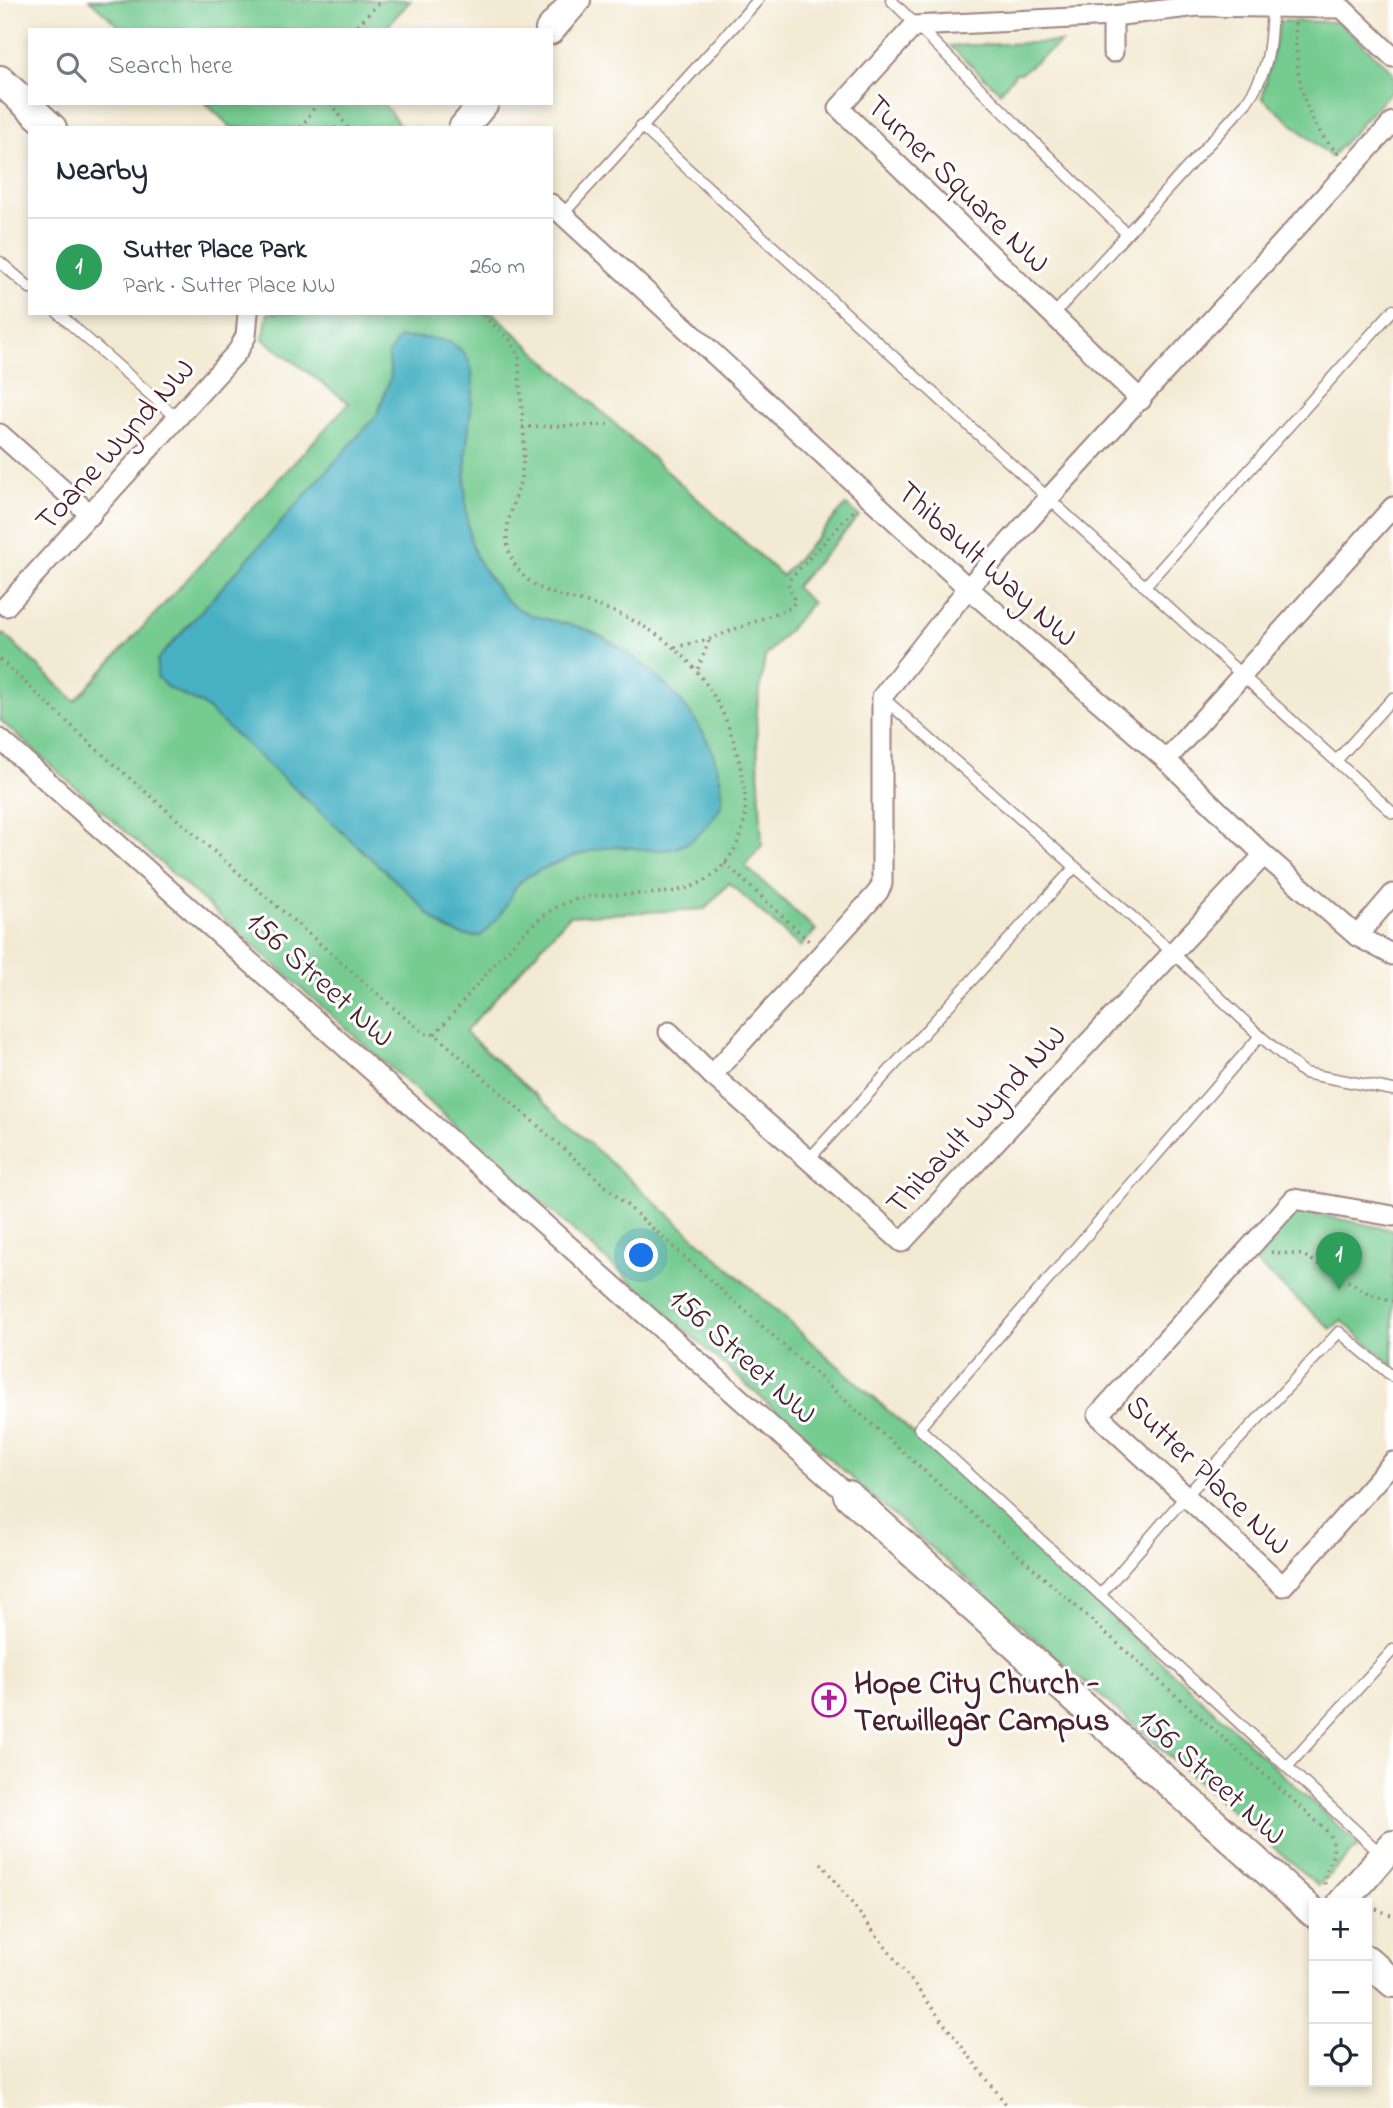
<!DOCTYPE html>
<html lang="en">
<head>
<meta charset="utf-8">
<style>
	body { margin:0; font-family:"Indie Flower",sans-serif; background:#f2f2f3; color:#1f2937 }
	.controls { position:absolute; right:21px; bottom:21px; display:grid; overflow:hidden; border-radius:0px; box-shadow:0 4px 10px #0003 }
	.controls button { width:63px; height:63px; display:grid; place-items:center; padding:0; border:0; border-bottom:2px solid #e0e1e3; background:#fff; color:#1f2937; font:35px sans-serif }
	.you { position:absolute; left:642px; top:1256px; width:24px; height:24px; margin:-18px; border:5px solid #fff; border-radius:50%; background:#1a73e8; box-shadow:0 0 0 10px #1a73e833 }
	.badge { display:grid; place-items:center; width:46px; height:46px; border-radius:50%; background:#b5179e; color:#fff; font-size:23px; font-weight:700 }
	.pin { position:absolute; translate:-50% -58px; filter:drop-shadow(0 2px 4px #0008) }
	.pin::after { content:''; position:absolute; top:37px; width:24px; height:21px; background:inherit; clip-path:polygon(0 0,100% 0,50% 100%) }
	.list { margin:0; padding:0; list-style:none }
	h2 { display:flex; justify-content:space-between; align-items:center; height:91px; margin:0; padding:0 28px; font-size:30px }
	h2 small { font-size:23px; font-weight:400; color:#747a83 }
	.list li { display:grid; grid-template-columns:46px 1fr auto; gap:21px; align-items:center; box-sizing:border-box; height:98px; padding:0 28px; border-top:2px solid #e0e1e3 }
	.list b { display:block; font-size:26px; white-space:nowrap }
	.list p { margin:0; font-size:23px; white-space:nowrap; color:#747a83 }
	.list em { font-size:23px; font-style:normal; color:#747a83 }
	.icon { flex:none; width:38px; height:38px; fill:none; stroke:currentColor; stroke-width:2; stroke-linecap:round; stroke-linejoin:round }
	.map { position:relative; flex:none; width:1393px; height:2108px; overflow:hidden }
	.search { position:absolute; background:#fff; box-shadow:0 4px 10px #0003; left:28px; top:28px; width:525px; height:77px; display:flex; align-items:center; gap:18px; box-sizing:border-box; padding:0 24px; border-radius:0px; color:#747a83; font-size:26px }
	.panel { position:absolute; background:#fff; box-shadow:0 4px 10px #0003; left:28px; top:126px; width:525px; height:189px; border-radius:0px }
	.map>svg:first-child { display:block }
	.green { fill:#75cb90; stroke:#60755e; stroke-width:2 }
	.water { fill:#46b1c3; stroke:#486877; stroke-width:2 }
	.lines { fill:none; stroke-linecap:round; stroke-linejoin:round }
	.lane-casing { stroke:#9e847f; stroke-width:13 }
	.street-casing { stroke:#9e847f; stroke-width:23 }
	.secondary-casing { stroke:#9e847f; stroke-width:32 }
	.path { stroke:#9e847f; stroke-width:3.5; stroke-dasharray:2 5; stroke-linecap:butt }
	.lane { stroke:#fff; stroke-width:10 }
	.street { stroke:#fff; stroke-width:19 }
	.secondary { stroke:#fff; stroke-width:28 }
	.labels { text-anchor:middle; stroke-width:6; stroke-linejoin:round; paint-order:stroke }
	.street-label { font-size:32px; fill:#4a1f2b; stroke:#fff }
	.poi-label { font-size:32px; font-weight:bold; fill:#4a1f2b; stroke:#fff; text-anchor:start }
</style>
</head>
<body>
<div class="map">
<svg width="1393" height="2108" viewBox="0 0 1393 2108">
	<rect width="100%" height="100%" fill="#fff"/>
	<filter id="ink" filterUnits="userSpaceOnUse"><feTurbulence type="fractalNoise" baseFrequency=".0143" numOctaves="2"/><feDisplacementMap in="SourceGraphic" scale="14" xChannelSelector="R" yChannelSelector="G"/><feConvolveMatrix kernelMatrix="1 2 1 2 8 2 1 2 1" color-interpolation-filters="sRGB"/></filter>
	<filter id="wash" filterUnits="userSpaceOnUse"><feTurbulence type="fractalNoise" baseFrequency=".00686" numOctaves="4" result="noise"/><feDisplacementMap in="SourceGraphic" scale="28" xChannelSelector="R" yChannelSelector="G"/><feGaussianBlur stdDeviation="1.57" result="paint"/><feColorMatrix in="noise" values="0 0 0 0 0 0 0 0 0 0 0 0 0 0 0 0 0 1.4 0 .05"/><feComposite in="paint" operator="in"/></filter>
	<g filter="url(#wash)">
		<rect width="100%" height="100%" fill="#f3ead3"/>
		<g class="green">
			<path d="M 90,0 L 411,0 L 384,30 L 123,30 Z"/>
			<path d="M 1280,21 L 1339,22 L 1393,72 L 1393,89 L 1331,157 L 1262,98 Z"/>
			<path d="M 1061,42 L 1021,73 L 1016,73 L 1000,92 L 950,46 Z"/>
			<path d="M 205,103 L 383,103 L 402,128 L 232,128 Z"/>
			<path d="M 268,313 L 493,313 L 782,576 L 846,505 L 859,516 L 795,587 L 812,603 L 765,657 L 756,714 L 762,845 L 745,866 L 816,930 L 800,947 L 729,883 L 705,909 L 569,916 L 465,1032 L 904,1425 L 1359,1845 L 1318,1886 L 857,1483 L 0,720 L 0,639 L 4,634 L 75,701 L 349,403 L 263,339 Z"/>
			<path d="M 1295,1210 L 1393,1230 L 1393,1366 L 1341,1320 L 1331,1329 L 1251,1259 Z"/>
		</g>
		<path class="water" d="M 399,338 C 423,338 458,334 469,362 C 477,380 471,406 469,425 C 465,460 461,523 476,556 C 483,570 493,583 502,595 C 523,622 566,619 594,633 C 646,659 707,715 719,774 C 721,782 724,797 721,805 C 717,815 706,827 699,834 C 668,863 641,843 604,848 C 581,852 551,865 530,875 C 514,883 511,899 502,912 C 496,921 488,928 481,936 C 447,939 432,918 411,895 L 203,705 L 167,687 L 157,677 L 157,660 L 377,415 L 391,376 L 388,355 Z"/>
	</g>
	<g filter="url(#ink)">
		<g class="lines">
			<defs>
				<g id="lane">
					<path d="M 891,0 L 1126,233"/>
					<path d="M 641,126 L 1393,813"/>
					<path d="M 563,214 L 758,0"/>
					<path d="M 0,262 L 30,288"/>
					<path d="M 58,313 L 178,419"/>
					<path d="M 1053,315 L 1246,103 C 1270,69 1270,47 1272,7"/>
					<path d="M 1146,585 L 1393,310"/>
					<path d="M 882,697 L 1172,952 L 1260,1036 L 1304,1073 L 1393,1090"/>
					<path d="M 1336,761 L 1393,698"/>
					<path d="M 1260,1036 L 919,1428 L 1287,1767"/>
					<path d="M 808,1160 L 1074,868"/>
					<path d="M 1100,1595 L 1185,1497 L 1339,1332 L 1393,1377"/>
					<path d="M 1380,1853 L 1287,1767 L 1393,1650"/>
				</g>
				<g id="street">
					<path d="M 1113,16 L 1113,52"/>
					<path d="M 551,204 L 968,588 L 1166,760 L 1264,855 L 1357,936 L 1393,955"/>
					<path d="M 1141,400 L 839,108 L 914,26 L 1113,16 L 1198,6 L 1342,8 L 1393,57"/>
					<path d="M 0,434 L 91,515"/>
					<path d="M 6,606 L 238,351 L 246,336 L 248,313"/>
					<path d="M 0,739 L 848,1495"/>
					<path d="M 1166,760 L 1393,507"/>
					<path d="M 1264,855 L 902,1242 L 712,1075 L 878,892 L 882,884 L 882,697 L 968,588 L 1048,499 L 1393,122"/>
					<path d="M 1357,936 L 1393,894"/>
					<path d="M 669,1032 L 712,1075"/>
					<path d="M 1393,1216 L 1294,1199 L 1098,1415 L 1283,1586 L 1393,1462"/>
				</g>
				<g id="secondary">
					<path d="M 550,30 L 576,0"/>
					<path d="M 0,80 L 52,128"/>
					<path d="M 463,128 L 484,103"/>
					<path d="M 848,1495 L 1314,1913"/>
					<path d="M 1342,1903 L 1393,1845"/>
					<path d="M 1367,1960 L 1393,1983"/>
				</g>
			</defs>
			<use href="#lane" class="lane-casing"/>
			<use href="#street" class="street-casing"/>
			<use href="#secondary" class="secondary-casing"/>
			<g class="path">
				<path d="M 1295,23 C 1297,76 1300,119 1341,156"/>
				<path d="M 353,30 L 382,0"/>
				<path d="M 331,103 L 348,128"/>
				<path d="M 301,128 L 317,103"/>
				<path d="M 320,128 L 338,128"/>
				<path d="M 522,427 L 611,425"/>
				<path d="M 675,647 L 710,639 L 792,607 L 795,601 L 788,584 L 790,579 L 855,509"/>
				<path d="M 0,659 L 94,747 L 410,1022 L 428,1035 L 435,1034 L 1323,1827 C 1349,1854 1316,1870 1327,1889"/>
				<path d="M 698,669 L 709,641"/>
				<path d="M 725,863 L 811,943"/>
				<path d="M 435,1034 C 465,1001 519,928 555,908 C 607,878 681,915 724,864 C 750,833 748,802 740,765 C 723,687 677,633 601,607 C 570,597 531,595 514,563 C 497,532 515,508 521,477 C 529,438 518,395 519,356 L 511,341 L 480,313"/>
				<path d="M 1271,1252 L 1303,1255 L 1370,1294 L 1393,1301"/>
				<path d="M 821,1863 L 1009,2108"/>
				<path d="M 1367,1912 L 1369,1906 L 1393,1916"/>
			</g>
			<use href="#lane" class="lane"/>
			<use href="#street" class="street"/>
			<use href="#secondary" class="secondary"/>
		</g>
	</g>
	<defs>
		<symbol id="church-ring" viewBox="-11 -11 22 22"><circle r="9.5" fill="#fff" stroke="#b5179e" stroke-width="1.5"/><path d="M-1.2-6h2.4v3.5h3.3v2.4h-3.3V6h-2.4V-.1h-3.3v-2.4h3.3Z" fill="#b5179e"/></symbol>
	</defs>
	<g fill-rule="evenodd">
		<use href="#church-ring" x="810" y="1681" width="38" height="38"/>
	</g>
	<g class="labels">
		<g class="street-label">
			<text transform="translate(959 183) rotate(44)" y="11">Turner Square NW</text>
			<text transform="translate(114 444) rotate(-48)" y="11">Toane Wynd NW</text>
			<text transform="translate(988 563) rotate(42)" y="11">Thibault Way NW</text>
			<text transform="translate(321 978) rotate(42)" y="11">156 Street NW</text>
			<text transform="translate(975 1119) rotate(-47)" y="11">Thibault Wynd NW</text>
			<text transform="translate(744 1355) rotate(42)" y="11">156 Street NW</text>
			<text transform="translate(1209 1474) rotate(44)" y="11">Sutter Place NW</text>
			<text transform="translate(1213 1776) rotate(42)" y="11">156 Street NW</text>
		</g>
		<g class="poi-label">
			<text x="854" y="1693">Hope City Church -<tspan x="854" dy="37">Terwillegar Campus</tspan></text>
		</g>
	</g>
</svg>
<div class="controls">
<button>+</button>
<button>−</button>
<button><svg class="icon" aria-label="locate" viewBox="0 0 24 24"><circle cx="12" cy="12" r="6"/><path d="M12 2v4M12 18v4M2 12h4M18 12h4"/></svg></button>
</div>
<div class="you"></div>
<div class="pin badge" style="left:1339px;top:1290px;background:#2e9e5b">1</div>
<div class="search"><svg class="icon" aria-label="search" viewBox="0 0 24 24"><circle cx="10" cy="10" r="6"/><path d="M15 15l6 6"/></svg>Search here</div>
<section class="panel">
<h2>Nearby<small></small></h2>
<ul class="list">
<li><span class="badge" style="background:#2e9e5b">1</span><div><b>Sutter Place Park</b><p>Park · Sutter Place NW</p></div><em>260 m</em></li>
</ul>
</section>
</div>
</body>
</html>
